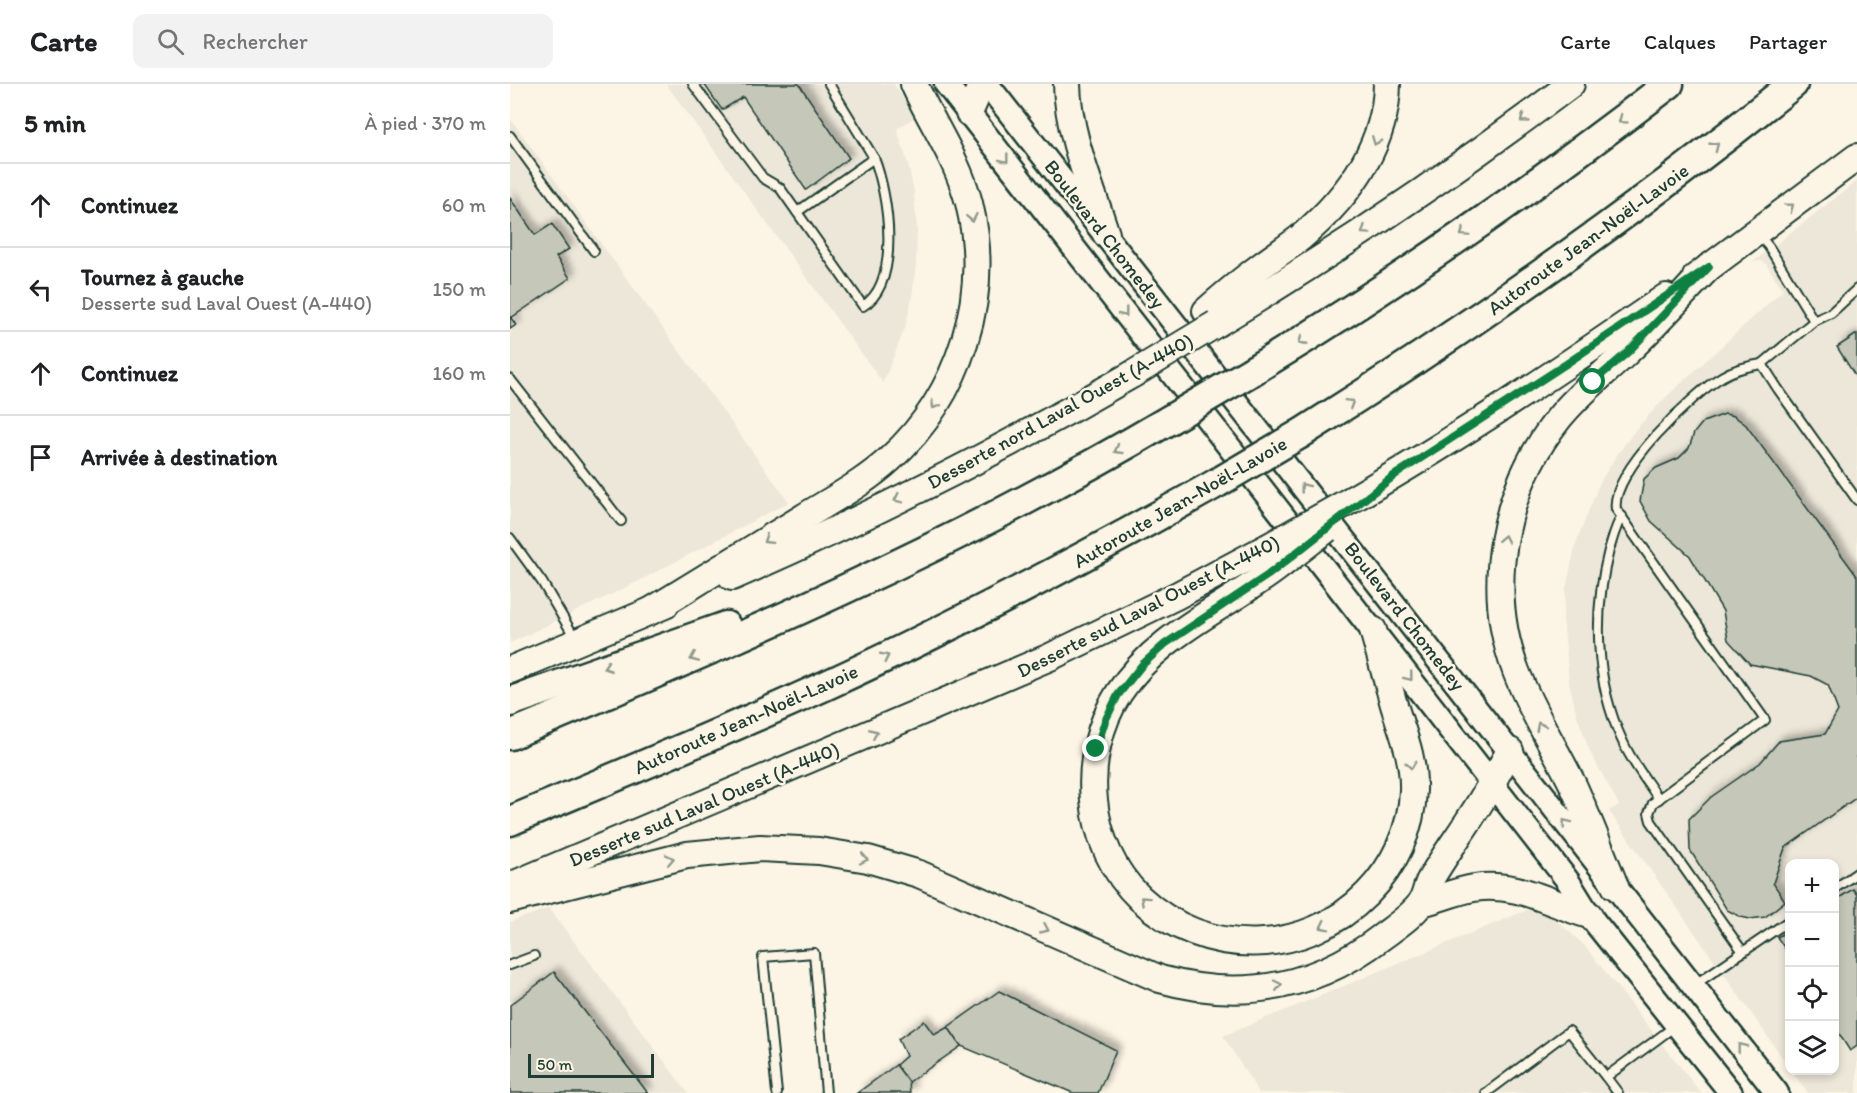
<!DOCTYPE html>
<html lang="fr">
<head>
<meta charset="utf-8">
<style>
	body { margin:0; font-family:Itim,sans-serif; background:#f2f2f2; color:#202124 }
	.controls { position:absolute; right:18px; bottom:18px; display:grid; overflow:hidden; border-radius:12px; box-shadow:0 3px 9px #0003 }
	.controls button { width:54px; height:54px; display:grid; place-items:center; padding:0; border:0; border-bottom:2px solid #e0e0e0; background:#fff; color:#202124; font:30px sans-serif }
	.scale { position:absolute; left:18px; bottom:15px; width:126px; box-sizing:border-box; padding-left:6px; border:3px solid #1f3d34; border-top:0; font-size:16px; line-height:21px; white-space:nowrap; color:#1f3d34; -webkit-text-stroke:4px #fcf5e5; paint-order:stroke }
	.stop { position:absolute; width:18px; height:18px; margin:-14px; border:4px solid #0b8043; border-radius:50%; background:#fff }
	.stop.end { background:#0b8043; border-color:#fff; box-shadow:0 2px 6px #0008 }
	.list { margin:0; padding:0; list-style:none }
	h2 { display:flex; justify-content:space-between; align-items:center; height:78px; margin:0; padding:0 24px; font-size:26px }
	h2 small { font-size:20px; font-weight:400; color:#757577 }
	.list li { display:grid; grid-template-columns:39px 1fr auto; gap:18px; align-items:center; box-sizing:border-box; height:84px; padding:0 24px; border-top:2px solid #e0e0e0 }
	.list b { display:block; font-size:22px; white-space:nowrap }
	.list p { margin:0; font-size:20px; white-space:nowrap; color:#757577 }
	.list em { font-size:20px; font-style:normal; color:#757577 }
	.icon { flex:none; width:33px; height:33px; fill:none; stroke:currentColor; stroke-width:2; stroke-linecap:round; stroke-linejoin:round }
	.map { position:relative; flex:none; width:1347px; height:1009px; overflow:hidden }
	header { display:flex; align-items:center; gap:36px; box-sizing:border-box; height:84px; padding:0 30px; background:#fff; border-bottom:2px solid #e0e0e0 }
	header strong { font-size:28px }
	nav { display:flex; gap:33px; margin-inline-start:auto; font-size:21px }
	.search { width:420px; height:54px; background:#f2f2f2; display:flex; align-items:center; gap:15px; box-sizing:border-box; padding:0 21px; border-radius:12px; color:#757577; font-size:22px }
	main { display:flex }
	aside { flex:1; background:#fff }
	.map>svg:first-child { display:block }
	.built { fill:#ece7d8 }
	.building { fill:#c5c7b9; stroke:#1f3d34; stroke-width:1.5; filter:url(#shadow) }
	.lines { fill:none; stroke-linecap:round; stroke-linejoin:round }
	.lane-casing { stroke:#1f3d34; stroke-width:12 }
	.secondary-casing { stroke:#1f3d34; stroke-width:27 }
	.primary-casing { stroke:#1f3d34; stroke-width:30 }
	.highway-casing { stroke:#1f3d34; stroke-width:33 }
	.lane { stroke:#fcf5e5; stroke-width:8 }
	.secondary { stroke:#fcf5e5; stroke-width:22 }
	.primary { stroke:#fcf5e5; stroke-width:26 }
	.highway { stroke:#fcf5e5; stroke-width:28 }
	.primary-bridge-casing { stroke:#1f3d34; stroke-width:30; stroke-linecap:butt }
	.highway-bridge-casing { stroke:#1f3d34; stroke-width:33; stroke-linecap:butt }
	.primary-bridge { stroke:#fcf5e5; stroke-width:26 }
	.highway-bridge { stroke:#fcf5e5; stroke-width:28 }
	.oneway { stroke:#8e998c }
	.route { stroke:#0b8043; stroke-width:8 }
	.labels { text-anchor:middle; stroke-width:5; stroke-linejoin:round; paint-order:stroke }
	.street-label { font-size:20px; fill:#1f3d34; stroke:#fcf5e5 }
</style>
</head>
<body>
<header>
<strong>Carte</strong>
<div class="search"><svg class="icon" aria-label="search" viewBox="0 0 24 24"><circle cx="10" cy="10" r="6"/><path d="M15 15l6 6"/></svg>Rechercher</div>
<nav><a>Carte</a><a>Calques</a><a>Partager</a></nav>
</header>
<main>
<aside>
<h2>5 min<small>À pied · 370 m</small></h2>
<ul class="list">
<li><svg class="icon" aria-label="ahead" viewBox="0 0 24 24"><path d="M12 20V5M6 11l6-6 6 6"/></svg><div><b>Continuez</b></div><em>60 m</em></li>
<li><svg class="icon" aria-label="left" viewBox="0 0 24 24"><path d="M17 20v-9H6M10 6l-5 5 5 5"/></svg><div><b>Tournez à gauche</b><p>Desserte sud Laval Ouest (A-440)</p></div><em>150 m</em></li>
<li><svg class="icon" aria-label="ahead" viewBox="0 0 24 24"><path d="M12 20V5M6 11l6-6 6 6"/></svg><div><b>Continuez</b></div><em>160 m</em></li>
<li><svg class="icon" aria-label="arrive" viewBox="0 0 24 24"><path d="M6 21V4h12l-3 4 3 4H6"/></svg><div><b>Arrivée à destination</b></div></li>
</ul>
</aside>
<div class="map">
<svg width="1347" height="1009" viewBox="0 0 1347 1009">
	<defs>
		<filter id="shadow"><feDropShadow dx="5.5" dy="-5.5" stdDeviation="3" flood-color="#0004"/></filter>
	</defs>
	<rect width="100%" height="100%" fill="#fcf5e5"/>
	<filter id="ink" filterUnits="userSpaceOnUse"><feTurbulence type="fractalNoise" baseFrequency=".0167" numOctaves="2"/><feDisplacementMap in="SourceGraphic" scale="12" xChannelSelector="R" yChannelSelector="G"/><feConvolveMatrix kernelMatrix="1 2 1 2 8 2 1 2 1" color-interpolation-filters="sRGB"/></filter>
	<g filter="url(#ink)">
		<g class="built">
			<path d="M 156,0 L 384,0 L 405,33 L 387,45 L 398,80 L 404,108 L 407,146 L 406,180 L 402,213 L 395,244 L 373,299 Z"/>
			<path d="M 0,34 L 279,418 L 121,501 L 0,559 Z"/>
			<path d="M 1347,97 L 1347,1009 L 1298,1009 L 1282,987 L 1324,986 L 1324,780 L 1280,780 L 1279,983 L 1099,727 L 1109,721 L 1080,668 L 1067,632 L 1059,598 L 1053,533 L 1056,504 L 1066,459 L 1090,398 L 1106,372 L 1126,345 L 1154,315 L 1273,206 L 1256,180 L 1251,177 L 1243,178 Z"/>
			<path d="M 1024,823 L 1047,837 L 1074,861 L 1191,1009 L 749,1009 L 713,952 Z"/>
			<path d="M 39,824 L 178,1009 L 0,1009 L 0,838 Z"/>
		</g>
		<g class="building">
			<path d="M 194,0 L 289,0 L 339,74 L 296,106 L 233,13 L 212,26 Z"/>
			<path d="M 0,114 L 25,151 L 42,140 L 59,165 L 46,173 L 60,194 L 1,234 L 6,241 L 0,245 Z"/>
			<path d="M 1347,250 L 1347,295 L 1327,263 Z"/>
			<path d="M 1215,330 L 1224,332 L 1236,341 L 1347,492 L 1347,713 L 1275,764 L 1263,799 L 1275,817 L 1255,833 L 1240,835 L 1231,833 L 1217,826 L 1180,766 L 1179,735 L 1201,713 L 1250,679 L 1269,657 L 1315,650 L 1328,627 L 1318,601 L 1301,592 L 1240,580 L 1218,556 L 1213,527 L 1180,472 L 1141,437 L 1130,417 L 1134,395 L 1146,384 L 1169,374 L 1179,364 L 1184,349 L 1193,338 Z"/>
			<path d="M 1343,805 L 1347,811 L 1347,962 L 1340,967 L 1324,942 L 1324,817 Z"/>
			<path d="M 1280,846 L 1280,872 L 1267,853 Z"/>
			<path d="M 44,888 L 138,1009 L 0,1009 L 0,921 Z"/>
			<path d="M 489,907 L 606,966 L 588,1009 L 563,1009 L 451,962 L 438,943 Z"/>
			<path d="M 414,937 L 424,951 L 438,943 L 451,962 L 399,998 L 386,981 L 396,972 L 388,955 Z"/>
			<path d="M 386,981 L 399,998 L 400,1009 L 347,1009 Z"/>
		</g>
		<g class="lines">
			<defs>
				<g id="lane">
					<path d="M 183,0 L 253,94 L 270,104 L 353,222 C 392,198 378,110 364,74 L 319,0"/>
					<path d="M 0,52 L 84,167"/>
					<path d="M 287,128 L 364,74"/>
					<path d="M 1249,151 L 1259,163 L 1304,237 L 1321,229 L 1347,205"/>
					<path d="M 1304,237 L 1252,280 L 1268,305 L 1347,416"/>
					<path d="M 0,295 L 111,437"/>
					<path d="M 1112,432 C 1105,443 1103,454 1099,466 C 1083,528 1085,598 1112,656 C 1121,677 1136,696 1149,715"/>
					<path d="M 0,454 L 32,498 L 65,554"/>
					<path d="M 1324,805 L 1347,789"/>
					<path d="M 1233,868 L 1141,737 L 1139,729 L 1143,719 L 1255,636 L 1106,425 C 1100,389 1183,309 1213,292 C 1225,285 1238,282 1252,280"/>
					<path d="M 0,881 L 24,872"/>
					<path d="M 1184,901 L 1280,836"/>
					<path d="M 267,1009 L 253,873 L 304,869 L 316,1009"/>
					<path d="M 976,1009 L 1059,947 L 1096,993"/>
					<path d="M 1108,1009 L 1096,993 L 1165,942"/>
				</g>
				<g id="secondary">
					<path d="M 436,0 L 1058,797 L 1079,831 L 1221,1009"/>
					<path d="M 477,0 L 1267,1009"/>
				</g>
				<g id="primary">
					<path d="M 557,0 C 558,51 581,102 596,150"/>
					<path d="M 459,29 L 472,0"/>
					<path d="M 1186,193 L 1347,73"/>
					<path d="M 696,227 C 711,214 726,201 742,189 C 757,177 774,166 790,154 C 836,115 876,63 877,0"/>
					<path d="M 706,240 C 829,166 947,86 1061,0"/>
					<path d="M 841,416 C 949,354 1053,284 1156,213"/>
					<path d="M 772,480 C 718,523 648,549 609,609 C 569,671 575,762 630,814 C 695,875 795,873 857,810 C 884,783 902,745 903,706 C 904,675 893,650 884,621 C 877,596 870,571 863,546"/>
					<path d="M 222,493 C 359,433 494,365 623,290"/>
					<path d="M 139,528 C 190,497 242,465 294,433 C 323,415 354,399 380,375 C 450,311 482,212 459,119 C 448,76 422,40 404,0"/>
					<path d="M 0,586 L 155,521"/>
					<path d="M 0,802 L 540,573 L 666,512 L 758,463"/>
					<path d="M 1105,802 C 1091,768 1078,734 1063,701 C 1044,662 1022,629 1006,587 C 974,503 993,404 1049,334 C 1069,309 1094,290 1117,268 C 1146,241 1172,211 1199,183"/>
					<path d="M 0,816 L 177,771 L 250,764 L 309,767 L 358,775 L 409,790 L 650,895 C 732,918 806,904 873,852 C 885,843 902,832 911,819 C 915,813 916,805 919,798 C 931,776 947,755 961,733 C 975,712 987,689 1000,667"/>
					<path d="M 911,819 C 929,815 946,807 964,804 C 1007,797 1040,820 1079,831"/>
				</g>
				<g id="highway">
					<path d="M 742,287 C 887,200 1025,103 1159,0"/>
					<path d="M 790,350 C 961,243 1126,127 1283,0"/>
					<path d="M 0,618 L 216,542"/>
					<path d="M 0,651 C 225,557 448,461 659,336"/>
					<path d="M 0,737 C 107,692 215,648 321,599 C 453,538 581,470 707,399"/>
				</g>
			</defs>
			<use href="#lane" class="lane-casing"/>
			<use href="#secondary" class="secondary-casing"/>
			<use href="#primary" class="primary-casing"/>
			<use href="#highway" class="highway-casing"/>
			<use href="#lane" class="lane"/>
			<use href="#secondary" class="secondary"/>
			<use href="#primary" class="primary"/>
			<use href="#highway" class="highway"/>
			<defs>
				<g id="primary-bridge">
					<path d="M 623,290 L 706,240"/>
					<path d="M 758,463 L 841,416"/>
					<path d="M 772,480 L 817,445"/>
				</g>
				<g id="highway-bridge">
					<path d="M 659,336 L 742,287"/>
					<path d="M 707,399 L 790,350"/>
				</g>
			</defs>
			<use href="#primary-bridge" class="primary-bridge-casing"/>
			<use href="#highway-bridge" class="highway-bridge-casing"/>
			<use href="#primary-bridge" class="primary-bridge"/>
			<use href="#highway-bridge" class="highway-bridge"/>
		</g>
		<defs><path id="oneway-chevron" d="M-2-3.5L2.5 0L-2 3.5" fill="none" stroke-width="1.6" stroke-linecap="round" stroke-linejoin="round" transform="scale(1.5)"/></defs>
		<g class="oneway">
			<use href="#oneway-chevron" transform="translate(1014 35) rotate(144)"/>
			<use href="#oneway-chevron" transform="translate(1112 36) rotate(143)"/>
			<use href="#oneway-chevron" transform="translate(866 57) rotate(112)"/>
			<use href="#oneway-chevron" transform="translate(1205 62) rotate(-38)"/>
			<use href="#oneway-chevron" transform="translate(495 75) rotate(52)"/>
			<use href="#oneway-chevron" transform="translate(1280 123) rotate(-37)"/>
			<use href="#oneway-chevron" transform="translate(462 134) rotate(79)"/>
			<use href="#oneway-chevron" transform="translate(855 147) rotate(146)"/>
			<use href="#oneway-chevron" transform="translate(954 149) rotate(145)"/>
			<use href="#oneway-chevron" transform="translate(614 229) rotate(52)"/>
			<use href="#oneway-chevron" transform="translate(792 257) rotate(147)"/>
			<use href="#oneway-chevron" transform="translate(840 319) rotate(-32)"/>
			<use href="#oneway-chevron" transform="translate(425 321) rotate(122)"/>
			<use href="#oneway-chevron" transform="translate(608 366) rotate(151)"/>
			<use href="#oneway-chevron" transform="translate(794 403) rotate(-128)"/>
			<use href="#oneway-chevron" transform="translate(388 415) rotate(154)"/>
			<use href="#oneway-chevron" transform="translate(994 455) rotate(-79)"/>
			<use href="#oneway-chevron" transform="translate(257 456) rotate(148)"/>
			<use href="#oneway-chevron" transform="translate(375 573) rotate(-26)"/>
			<use href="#oneway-chevron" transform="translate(184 574) rotate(157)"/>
			<use href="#oneway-chevron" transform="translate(97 583) rotate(161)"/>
			<use href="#oneway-chevron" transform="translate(899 593) rotate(52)"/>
			<use href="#oneway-chevron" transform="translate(1030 642) rotate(-117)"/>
			<use href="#oneway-chevron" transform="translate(364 649) rotate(-23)"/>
			<use href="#oneway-chevron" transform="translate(901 681) rotate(83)"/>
			<use href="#oneway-chevron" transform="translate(1056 739) rotate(-128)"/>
			<use href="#oneway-chevron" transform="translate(160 775) rotate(-12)"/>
			<use href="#oneway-chevron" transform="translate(354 775) rotate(12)"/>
			<use href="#oneway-chevron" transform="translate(634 816) rotate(-138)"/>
			<use href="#oneway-chevron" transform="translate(814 842) rotate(153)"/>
			<use href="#oneway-chevron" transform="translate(535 845) rotate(24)"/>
			<use href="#oneway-chevron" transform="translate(768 901) rotate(-12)"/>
			<use href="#oneway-chevron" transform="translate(1231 963) rotate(-128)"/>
		</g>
	</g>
	<g class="lines" filter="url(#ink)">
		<path class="route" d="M 586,665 L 595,637 L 608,611 L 632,581 L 655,560 L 758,491 L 885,391 L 1056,280 L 1199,183 L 1118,268 L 1083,298"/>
	</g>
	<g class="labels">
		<g class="street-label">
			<text transform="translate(595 150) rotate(52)" y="7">Boulevard Chomedey</text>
			<text transform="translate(1078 155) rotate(-36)" y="7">Autoroute Jean-Noël-Lavoie</text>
			<text transform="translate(550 327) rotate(-29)" y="7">Desserte nord Laval Ouest (A-440)</text>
			<text transform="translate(670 418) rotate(-30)" y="7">Autoroute Jean-Noël-Lavoie</text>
			<text transform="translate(638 522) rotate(-27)" y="7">Desserte sud Laval Ouest (A-440)</text>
			<text transform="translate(895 532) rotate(52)" y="7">Boulevard Chomedey</text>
			<text transform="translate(236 635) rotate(-24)" y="7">Autoroute Jean-Noël-Lavoie</text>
			<text transform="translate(194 720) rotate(-23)" y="7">Desserte sud Laval Ouest (A-440)</text>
		</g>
	</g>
</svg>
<div class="controls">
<button>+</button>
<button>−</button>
<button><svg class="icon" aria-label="locate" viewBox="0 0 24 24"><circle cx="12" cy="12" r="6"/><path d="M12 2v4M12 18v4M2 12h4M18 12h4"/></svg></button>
<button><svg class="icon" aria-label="layers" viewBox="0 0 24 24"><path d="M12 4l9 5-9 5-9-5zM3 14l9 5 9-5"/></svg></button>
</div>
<div class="scale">50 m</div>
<div class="stop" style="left:1083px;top:298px"></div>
<div class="stop end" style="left:586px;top:665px"></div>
</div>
</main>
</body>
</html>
